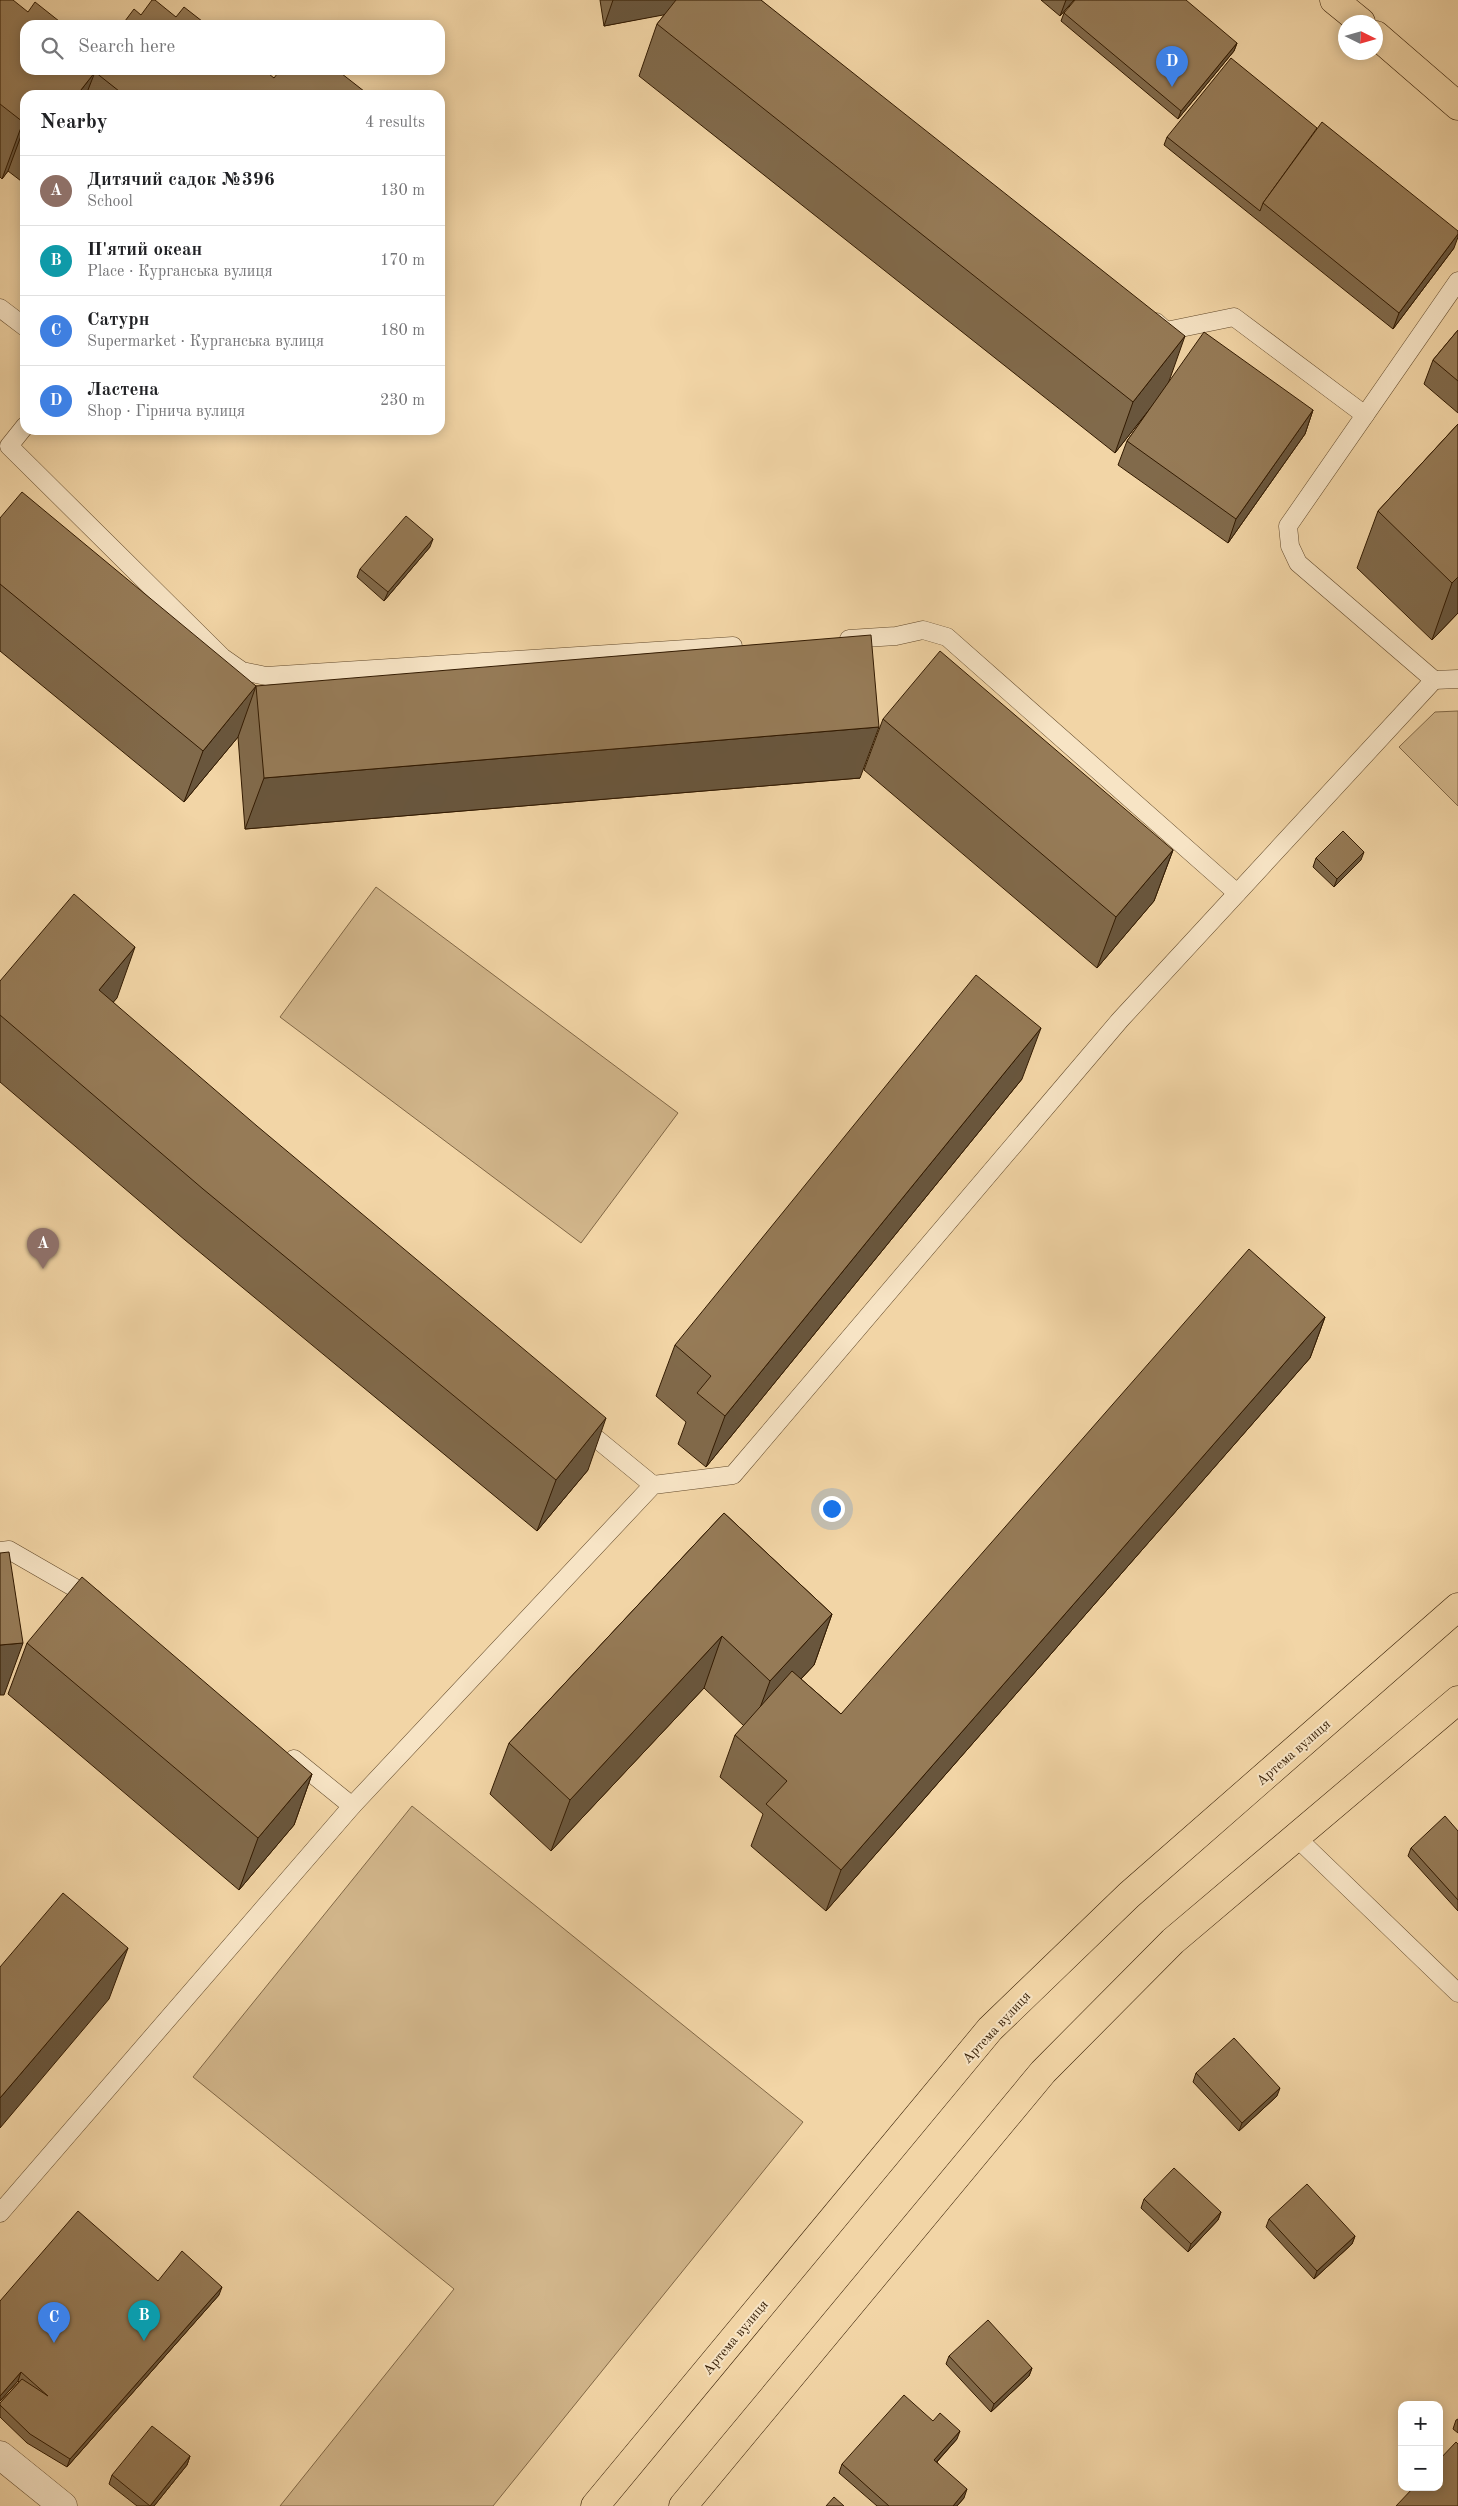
<!DOCTYPE html>
<html lang="en">
<head>
<meta charset="utf-8">
<style>
	body { margin:0; font-family:"Old Standard TT",serif; background:#f2f2f2; color:#202124 }
	.controls { position:absolute; right:15px; bottom:15px; display:grid; overflow:hidden; border-radius:10px; box-shadow:0 2px 12px #0003 }
	.controls button { width:45px; height:45px; display:grid; place-items:center; padding:0; border:0; border-bottom:1px solid #e0e0e0; background:#fff; color:#202124; font:25px sans-serif }
	.compass { position:absolute; left:1338px; top:15px; width:45px; height:45px; border-radius:50%; background:#fff; box-shadow:0 2px 12px #0003; rotate:95deg }
	.you { position:absolute; left:831px; top:1508px; width:18px; height:18px; margin:-12px; border:4px solid #fff; border-radius:50%; background:#1a73e8; box-shadow:0 0 0 8px #1a73e833 }
	.badge { display:grid; place-items:center; width:32px; height:32px; border-radius:50%; background:#b45309; color:#fff; font-size:16px; font-weight:700 }
	.pin { position:absolute; translate:-50% -41px; filter:drop-shadow(0 1px 2px #0008) }
	.pin::after { content:''; position:absolute; top:26px; width:18px; height:15px; background:inherit; clip-path:polygon(0 0,100% 0,50% 100%) }
	.list { margin:0; padding:0; list-style:none }
	h2 { display:flex; justify-content:space-between; align-items:center; height:65px; margin:0; padding:0 20px; font-size:21px }
	h2 small { font-size:16px; font-weight:400; color:#757577 }
	.list li { display:grid; grid-template-columns:32px 1fr auto; gap:15px; align-items:center; box-sizing:border-box; height:70px; padding:0 20px; border-top:1px solid #e0e0e0 }
	.list b { display:block; font-size:19px; white-space:nowrap }
	.list p { margin:0; font-size:16px; white-space:nowrap; color:#757577 }
	.list em { font-size:16px; font-style:normal; color:#757577 }
	.icon { flex:none; width:28px; height:28px; fill:none; stroke:currentColor; stroke-width:2; stroke-linecap:round; stroke-linejoin:round }
	.map { position:relative; flex:none; width:1458px; height:2506px; overflow:hidden }
	.search { position:absolute; background:#fff; box-shadow:0 2px 12px #0003; left:20px; top:20px; width:425px; height:55px; display:flex; align-items:center; gap:12px; box-sizing:border-box; padding:0 18px; border-radius:15px; color:#757577; font-size:19px }
	.panel { position:absolute; background:#fff; box-shadow:0 2px 12px #0003; left:20px; top:90px; width:425px; height:345px; border-radius:15px }
	.map>svg:first-child { display:block }
	.green { fill:#d1b58a; stroke:#826846 }
	.lines { fill:none; stroke-linecap:round; stroke-linejoin:round }
	.lane-casing { stroke:#62492a; stroke-width:19 }
	.street-casing { stroke:#62492a; stroke-width:29 }
	.primary-casing { stroke:#321a01; stroke-width:29 }
	.lane { stroke:#f7e4c5; stroke-width:18 }
	.street { stroke:#f7e4c5; stroke-width:28 }
	.primary { stroke:#f2d5a6; stroke-width:28 }
	.wall { fill:#816a4b; stroke:#321a01 }
	.shaded-wall { fill:#69563d; stroke:#321a01 }
	.building { fill:#967b57; stroke:#321a01 }
	.labels { text-anchor:middle; stroke-width:4; stroke-linejoin:round; paint-order:stroke }
	.street-label { font-size:14px; fill:#321a01; stroke:#f7e4c5 }
</style>
</head>
<body>
<div class="map">
<svg width="1458" height="2506" viewBox="0 0 1458 2506">
	<rect width="100%" height="100%" fill="#f2d5a6"/>
	<filter id="stains"><feTurbulence type="fractalNoise" baseFrequency=".004" numOctaves="4"/><feColorMatrix values="0 0 0 0 .2 0 0 0 0 .09 0 0 0 0 .02 0 0 0 .5 -.17"/></filter>
	<radialGradient id="worn" r=".72"><stop offset=".6" stop-color="#630" stop-opacity="0"/><stop offset="1" stop-color="#630" stop-opacity=".3"/></radialGradient>
	<g class="green">
		<path d="M 1458,711 L 1458,806 L 1399,747 L 1435,712 Z"/>
		<path d="M 376,887 L 678,1113 L 581,1243 L 280,1017 Z"/>
		<path d="M 412,1806 L 803,2122 L 493,2506 L 280,2506 L 454,2289 L 193,2077 Z"/>
	</g>
	<g class="lines">
		<defs>
			<g id="lane">
				<path d="M 0,308 L 25,327"/>
				<path d="M 1156,322 L 1166,331 L 1234,317 L 1365,415"/>
				<path d="M 25,426 L 9,446 L 222,657 L 242,671 L 266,676 L 733,646"/>
				<path d="M 849,639 L 896,636 L 923,630 L 947,637 L 1237,893"/>
				<path d="M 1434,680 L 1458,679"/>
				<path d="M 581,1426 L 653,1485"/>
				<path d="M 0,1551 L 9,1550 L 94,1599"/>
				<path d="M 294,1759 L 352,1806"/>
				<path d="M 1297,1838 L 1458,1993"/>
				<path d="M 0,2213 L 352,1806 L 653,1485 L 733,1475 L 1120,1020 L 1434,680 L 1298,563 L 1290,546 L 1288,526 L 1458,281"/>
			</g>
			<path id="street" d="M 0,2455 L 63,2506"/>
			<g id="primary">
				<path d="M 1334,0 L 1361,22"/>
				<path d="M 1376,35 L 1458,106"/>
				<path d="M 595,2506 L 990,2029 L 1129,1895 L 1458,1607"/>
				<path d="M 683,2506 L 1043,2072 L 1173,1941 L 1458,1700"/>
			</g>
		</defs>
		<use href="#lane" class="lane-casing"/>
		<use href="#street" class="street-casing"/>
		<use href="#primary" class="primary-casing"/>
		<use href="#lane" class="lane"/>
		<use href="#street" class="street"/>
		<use href="#primary" class="primary"/>
	</g>
	<g class="wall">
		<path d="M 0,0 L 25,70 L 274,78 L 369,95 L 25,95 L 25,184 L 8,171 L 2,179 L 0,177 Z"/>
		<path d="M 600,0 L 761,0 L 1168,384 L 1313,410 L 1305,434 L 1228,543 L 1118,465 L 1127,441 L 1155,402 L 1115,453 L 639,76 L 657,24 L 665,14 L 604,26 Z"/>
		<path d="M 1041,0 L 1074,0 L 1060,16 Z"/>
		<path d="M 1064,13 L 1237,43 L 1234,51 L 1178,119 L 1061,21 Z"/>
		<path d="M 1167,137 L 1454,248 L 1393,329 L 1164,145 Z"/>
		<path d="M 1458,330 L 1458,413 L 1424,384 L 1433,360 Z"/>
		<path d="M 1458,424 L 1458,613 L 1432,640 L 1357,568 L 1378,511 Z"/>
		<path d="M 0,518 L 256,686 L 860,778 L 245,829 L 238,737 L 184,802 L 0,651 Z"/>
		<path d="M 430,547 L 384,601 L 357,577 L 360,569 Z"/>
		<path d="M 883,719 L 1173,850 L 1154,901 L 1097,968 L 864,770 Z"/>
		<path d="M 1316,858 L 1361,860 L 1334,887 L 1313,867 Z"/>
		<path d="M 0,981 L 117,998 L 113,1002 L 588,1470 L 537,1531 L 185,1240 L 0,1082 Z"/>
		<path d="M 1022,1079 L 706,1467 L 678,1444 L 686,1422 L 656,1396 L 675,1345 Z"/>
		<path d="M 1325,1317 L 1310,1358 L 826,1911 L 751,1846 L 763,1814 L 720,1777 L 735,1735 L 744,1726 L 704,1688 L 551,1851 L 490,1794 L 509,1743 L 724,1513 L 832,1614 L 814,1665 L 801,1679 L 841,1714 Z"/>
		<path d="M 27,1643 L 312,1774 L 294,1825 L 239,1890 L 8,1694 Z"/>
		<path d="M 1458,1831 L 1458,1911 L 1408,1856 L 1411,1848 Z"/>
		<path d="M 1196,2073 L 1277,2096 L 1239,2131 L 1193,2082 Z"/>
		<path d="M 1144,2199 L 1221,2212 L 1218,2220 L 1188,2252 L 1141,2208 Z"/>
		<path d="M 1269,2219 L 1355,2236 L 1352,2244 L 1314,2279 L 1266,2227 Z"/>
		<path d="M 158,2281 L 219,2295 L 67,2467 L 27,2443 L 0,2417 L 0,2403 L 19,2382 L 18,2381 L 0,2401 L 0,2301 Z"/>
		<path d="M 949,2356 L 1032,2368 L 1029,2376 L 991,2412 L 946,2364 Z"/>
		<path d="M 1458,2419 L 1458,2433 L 1453,2429 L 1456,2420 Z"/>
		<path d="M 933,2421 L 957,2439 L 937,2462 L 964,2498 L 957,2506 L 877,2506 L 839,2473 L 842,2464 Z"/>
		<path d="M 190,2456 L 187,2465 L 154,2506 L 137,2506 L 109,2484 L 112,2475 Z"/>
	</g>
	<g class="shaded-wall">
		<path d="M 613,0 L 693,0 L 690,10 L 604,26 Z"/>
		<path d="M 1066,0 L 1074,0 L 1060,16 Z"/>
		<path d="M 1237,43 L 1234,51 L 1178,119 L 1181,111 Z"/>
		<path d="M 95,72 L 86,95 L 77,95 Z"/>
		<path d="M 25,119 L 25,125 L 8,171 L 2,179 L 23,122 Z"/>
		<path d="M 1458,234 L 1458,237 L 1454,248 L 1393,329 L 1399,313 Z"/>
		<path d="M 1185,336 L 1167,387 L 1115,453 L 1133,402 Z"/>
		<path d="M 1313,410 L 1305,434 L 1228,543 L 1236,519 Z"/>
		<path d="M 433,539 L 430,547 L 384,601 L 388,592 Z"/>
		<path d="M 1458,577 L 1458,613 L 1432,640 L 1452,583 Z"/>
		<path d="M 256,686 L 238,737 L 184,802 L 203,751 Z"/>
		<path d="M 879,727 L 860,778 L 245,829 L 264,778 Z"/>
		<path d="M 1173,850 L 1154,901 L 1097,968 L 1116,917 Z"/>
		<path d="M 1364,852 L 1361,860 L 1334,887 L 1337,879 Z"/>
		<path d="M 135,947 L 117,998 L 80,1041 L 99,990 Z"/>
		<path d="M 1041,1028 L 1022,1079 L 706,1467 L 725,1416 Z"/>
		<path d="M 1325,1317 L 1310,1358 L 826,1911 L 841,1870 Z"/>
		<path d="M 606,1418 L 588,1470 L 537,1531 L 556,1480 Z"/>
		<path d="M 832,1614 L 814,1665 L 751,1732 L 770,1681 Z"/>
		<path d="M 722,1636 L 704,1688 L 551,1851 L 570,1800 Z"/>
		<path d="M 23,1643 L 4,1695 L 0,1695 L 0,1645 Z"/>
		<path d="M 312,1774 L 294,1825 L 239,1890 L 258,1838 Z"/>
		<path d="M 128,1948 L 109,1999 L 0,2128 L 0,2098 Z"/>
		<path d="M 1280,2088 L 1277,2096 L 1239,2131 L 1242,2123 Z"/>
		<path d="M 1221,2212 L 1218,2220 L 1188,2252 L 1191,2244 Z"/>
		<path d="M 1355,2236 L 1352,2244 L 1314,2279 L 1317,2271 Z"/>
		<path d="M 222,2287 L 219,2295 L 67,2467 L 70,2459 Z"/>
		<path d="M 1032,2368 L 1029,2376 L 991,2412 L 994,2404 Z"/>
		<path d="M 21,2372 L 18,2381 L 0,2401 L 0,2396 Z"/>
		<path d="M 960,2431 L 957,2439 L 931,2468 L 934,2460 Z"/>
		<path d="M 190,2456 L 187,2465 L 154,2506 L 150,2506 Z"/>
		<path d="M 967,2489 L 964,2498 L 957,2506 L 953,2506 Z"/>
	</g>
	<g class="building">
		<path d="M 0,0 L 13,0 L 28,12 L 35,2 L 64,25 L 25,25 L 25,70 L 264,70 L 274,78 L 280,70 L 337,70 L 369,95 L 124,95 L 95,72 L 77,95 L 25,95 L 25,119 L 23,122 L 0,104 Z"/>
		<path d="M 152,0 L 155,0 L 176,17 L 184,7 L 207,25 L 122,25 L 134,9 L 141,15 Z"/>
		<path d="M 676,0 L 761,0 L 1185,336 L 1133,402 L 657,24 Z"/>
		<path d="M 1075,0 L 1186,0 L 1237,43 L 1181,111 L 1064,13 Z"/>
		<path d="M 1231,58 L 1317,128 L 1263,203 L 1260,211 L 1167,137 Z"/>
		<path d="M 1322,122 L 1458,231 L 1458,234 L 1399,313 L 1263,203 Z"/>
		<path d="M 1458,330 L 1458,381 L 1433,360 Z"/>
		<path d="M 1204,332 L 1313,410 L 1236,519 L 1127,441 Z"/>
		<path d="M 1458,424 L 1458,577 L 1452,583 L 1378,511 Z"/>
		<path d="M 22,492 L 256,686 L 203,751 L 0,584 L 0,518 Z"/>
		<path d="M 406,516 L 433,539 L 388,592 L 360,569 Z"/>
		<path d="M 871,635 L 879,727 L 264,778 L 256,686 Z"/>
		<path d="M 940,651 L 1173,850 L 1116,917 L 883,719 Z"/>
		<path d="M 1343,831 L 1364,852 L 1337,879 L 1316,858 Z"/>
		<path d="M 74,894 L 135,947 L 99,990 L 257,1126 L 606,1418 L 556,1480 L 203,1189 L 0,1015 L 0,981 Z"/>
		<path d="M 976,975 L 1041,1028 L 725,1416 L 697,1393 L 711,1376 L 675,1345 Z"/>
		<path d="M 1249,1249 L 1325,1317 L 841,1870 L 766,1804 L 787,1781 L 735,1735 L 792,1671 L 841,1714 Z"/>
		<path d="M 724,1513 L 832,1614 L 770,1681 L 722,1636 L 570,1800 L 509,1743 Z"/>
		<path d="M 9,1552 L 23,1643 L 0,1645 L 0,1553 Z"/>
		<path d="M 82,1577 L 312,1774 L 258,1838 L 27,1643 Z"/>
		<path d="M 1445,1816 L 1458,1831 L 1458,1900 L 1411,1848 Z"/>
		<path d="M 63,1893 L 128,1948 L 0,2098 L 0,1967 Z"/>
		<path d="M 1234,2038 L 1280,2088 L 1242,2123 L 1196,2073 Z"/>
		<path d="M 1174,2168 L 1221,2212 L 1191,2244 L 1144,2199 Z"/>
		<path d="M 1307,2184 L 1355,2236 L 1317,2271 L 1269,2219 Z"/>
		<path d="M 78,2211 L 158,2281 L 182,2251 L 222,2287 L 70,2459 L 30,2434 L 0,2405 L 0,2403 L 22,2379 L 48,2396 L 21,2372 L 0,2396 L 0,2301 Z"/>
		<path d="M 988,2320 L 1032,2368 L 994,2404 L 949,2356 Z"/>
		<path d="M 904,2395 L 933,2421 L 940,2413 L 960,2431 L 934,2460 L 967,2489 L 953,2506 L 889,2506 L 842,2464 Z"/>
		<path d="M 152,2426 L 190,2456 L 150,2506 L 112,2475 Z"/>
		<path d="M 1456,2442 L 1458,2444 L 1458,2506 L 1396,2506 L 1414,2487 L 1439,2487 L 1439,2460 Z"/>
		<path d="M 834,2497 L 844,2506 L 826,2506 Z"/>
	</g>
	<g class="labels">
		<g class="street-label">
			<text transform="translate(1293 1752) rotate(-41)" y="5">Артема вулиця</text>
			<text transform="translate(996 2027) rotate(-47)" y="5">Артема вулиця</text>
			<text transform="translate(735 2337) rotate(-50)" y="5">Артема вулиця</text>
		</g>
	</g>
	<rect width="100%" height="100%" filter="url(#stains)"/>
	<rect width="100%" height="100%" fill="url(#worn)"/>
</svg>
<div class="controls">
<button>+</button>
<button>−</button>
</div>
<svg class="compass" viewBox="-18 -18 36 36"><path d="M0-13l5 13h-10z" fill="#e53935"/><path d="M0 13l5-13h-10z" fill="#757577"/></svg>
<div class="you"></div>
<div class="pin badge" style="left:43px;top:1269px;background:#8d6e63">A</div>
<div class="pin badge" style="left:144px;top:2341px;background:#0f9aa8">B</div>
<div class="pin badge" style="left:54px;top:2343px;background:#3f7fe0">C</div>
<div class="pin badge" style="left:1172px;top:87px;background:#3f7fe0">D</div>
<div class="search"><svg class="icon" aria-label="search" viewBox="0 0 24 24"><circle cx="10" cy="10" r="6"/><path d="M15 15l6 6"/></svg>Search here</div>
<section class="panel">
<h2>Nearby<small>4 results</small></h2>
<ul class="list">
<li><span class="badge" style="background:#8d6e63">A</span><div><b>Дитячий садок №396</b><p>School</p></div><em>130 m</em></li>
<li><span class="badge" style="background:#0f9aa8">B</span><div><b>П'ятий океан</b><p>Place · Курганська вулиця</p></div><em>170 m</em></li>
<li><span class="badge" style="background:#3f7fe0">C</span><div><b>Сатурн</b><p>Supermarket · Курганська вулиця</p></div><em>180 m</em></li>
<li><span class="badge" style="background:#3f7fe0">D</span><div><b>Ластена</b><p>Shop · Гірнича вулиця</p></div><em>230 m</em></li>
</ul>
</section>
</div>
</body>
</html>
